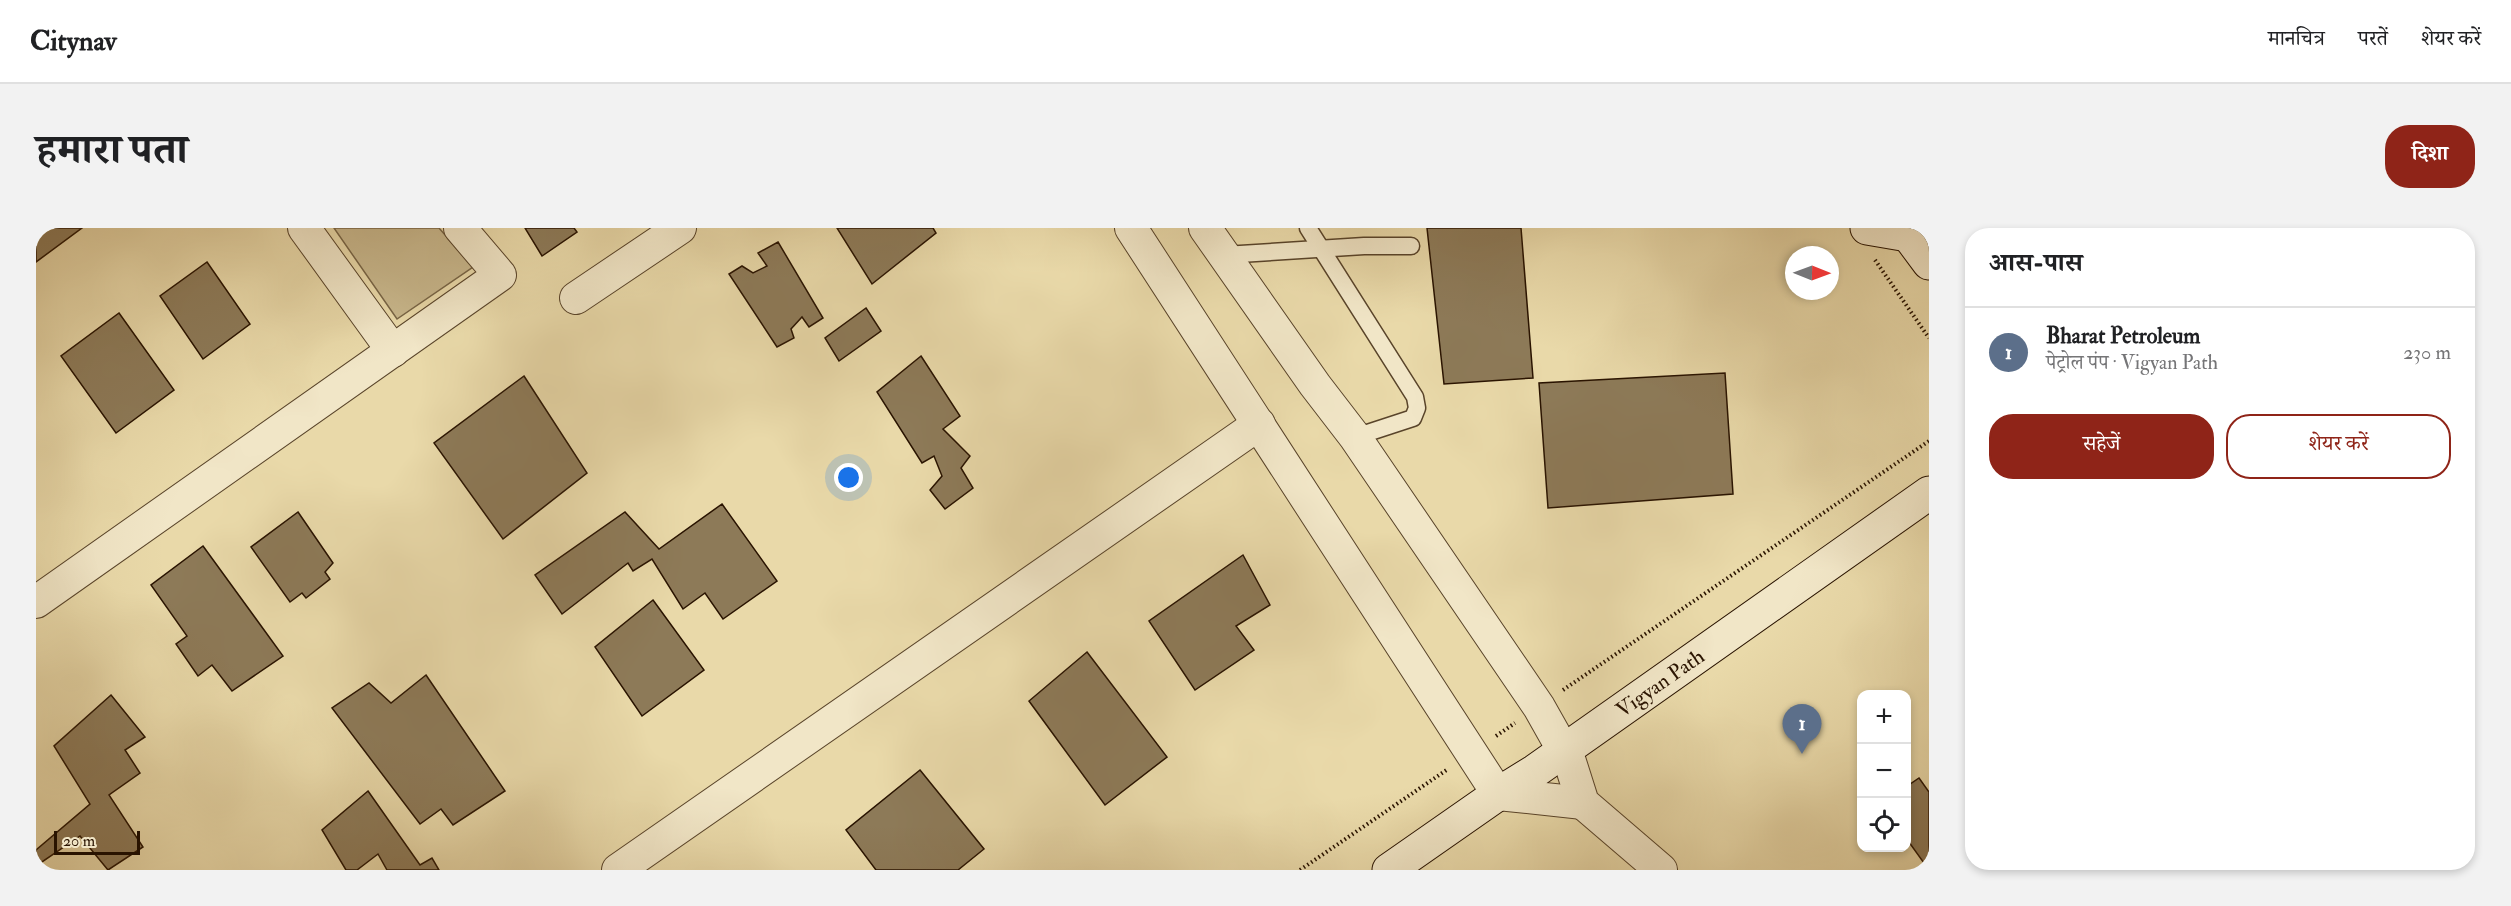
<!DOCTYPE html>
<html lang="hi">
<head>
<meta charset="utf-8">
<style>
	body { margin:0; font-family:"IM FELL Double Pica","Noto Serif Devanagari",serif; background:#f2f2f2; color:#202124 }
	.controls { position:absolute; right:18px; bottom:18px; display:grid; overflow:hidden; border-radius:12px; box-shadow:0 3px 9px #0003 }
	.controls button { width:54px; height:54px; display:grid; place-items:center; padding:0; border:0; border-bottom:2px solid #e0e0e0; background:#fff; color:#202124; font:30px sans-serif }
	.compass { position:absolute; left:1749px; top:18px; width:54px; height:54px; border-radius:50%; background:#fff; box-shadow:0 3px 9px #0003; rotate:91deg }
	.scale { position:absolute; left:18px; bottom:15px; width:86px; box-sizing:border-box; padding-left:6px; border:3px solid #291300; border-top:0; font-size:16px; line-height:21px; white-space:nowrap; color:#291300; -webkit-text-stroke:4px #f1e6c7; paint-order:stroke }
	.you { position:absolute; left:813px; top:250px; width:21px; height:21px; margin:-15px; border:4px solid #fff; border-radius:50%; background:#1a73e8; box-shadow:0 0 0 9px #1a73e833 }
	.badge { display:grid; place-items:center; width:39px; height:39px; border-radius:50%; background:#8f2418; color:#fff; font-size:20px; font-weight:700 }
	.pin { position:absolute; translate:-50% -50px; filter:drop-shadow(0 2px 3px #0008) }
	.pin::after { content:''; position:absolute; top:32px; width:21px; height:18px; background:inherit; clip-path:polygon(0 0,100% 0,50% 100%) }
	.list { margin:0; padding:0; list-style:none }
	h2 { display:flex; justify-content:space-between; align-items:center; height:78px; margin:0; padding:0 24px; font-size:26px }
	h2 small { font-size:20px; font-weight:400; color:#757577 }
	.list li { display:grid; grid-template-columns:39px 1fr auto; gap:18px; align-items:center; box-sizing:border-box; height:90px; padding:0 24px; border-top:2px solid #e0e0e0 }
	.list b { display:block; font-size:22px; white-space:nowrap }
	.list p { margin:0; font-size:20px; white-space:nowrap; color:#757577 }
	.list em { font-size:20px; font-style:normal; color:#757577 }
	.actions { display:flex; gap:12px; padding:18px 24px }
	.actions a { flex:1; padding:14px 0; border:2px solid #8f2418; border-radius:24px; text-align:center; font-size:21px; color:#8f2418 }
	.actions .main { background:#8f2418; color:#fff }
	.icon { flex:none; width:33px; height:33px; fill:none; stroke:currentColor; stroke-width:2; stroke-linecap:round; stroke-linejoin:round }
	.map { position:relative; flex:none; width:1893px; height:642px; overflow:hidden; border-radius:24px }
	header { display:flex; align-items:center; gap:36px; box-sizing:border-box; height:84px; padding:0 30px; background:#fff; border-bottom:2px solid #e0e0e0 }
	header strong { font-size:28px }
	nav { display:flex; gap:33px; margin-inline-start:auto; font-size:21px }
	.intro { display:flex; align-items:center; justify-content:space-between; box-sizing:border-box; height:144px; padding:0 36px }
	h1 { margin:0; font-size:42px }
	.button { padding:15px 27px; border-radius:24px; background:#8f2418; color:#fff; font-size:21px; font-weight:700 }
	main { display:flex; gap:36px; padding:0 36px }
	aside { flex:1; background:#fff; border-radius:24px; box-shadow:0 3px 9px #0003 }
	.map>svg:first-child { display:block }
	.green { fill:#c8b78c; stroke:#786546; stroke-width:1.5 }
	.building { fill:#8d7a58; stroke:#291300; stroke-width:1.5 }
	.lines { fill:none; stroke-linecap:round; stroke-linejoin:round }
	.lane-casing { stroke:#59442a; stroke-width:19 }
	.street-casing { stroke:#59442a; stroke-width:34 }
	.secondary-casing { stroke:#291300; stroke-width:35 }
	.path { stroke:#291300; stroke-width:4; stroke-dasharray:1.5 3; stroke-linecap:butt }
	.lane { stroke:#f1e6c7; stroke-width:16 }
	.street { stroke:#f1e6c7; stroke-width:32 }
	.secondary { stroke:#f1e6c7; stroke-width:33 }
	.labels { text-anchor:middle; stroke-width:5; stroke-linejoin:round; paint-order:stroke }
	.street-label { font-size:21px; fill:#291300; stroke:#f1e6c7 }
</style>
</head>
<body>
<header>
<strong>Citynav</strong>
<nav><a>मानचित्र</a><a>परतें</a><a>शेयर करें</a></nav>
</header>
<div class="intro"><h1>हमारा पता</h1><a class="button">दिशा</a></div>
<main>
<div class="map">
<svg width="1893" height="642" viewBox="0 0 1893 642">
	<rect width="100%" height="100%" fill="#e9d9a9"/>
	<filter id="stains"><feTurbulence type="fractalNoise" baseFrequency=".00333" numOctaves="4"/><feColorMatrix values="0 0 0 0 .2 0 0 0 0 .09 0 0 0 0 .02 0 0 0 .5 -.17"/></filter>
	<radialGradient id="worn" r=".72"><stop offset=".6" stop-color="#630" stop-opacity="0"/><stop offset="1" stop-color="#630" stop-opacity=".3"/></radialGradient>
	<path class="green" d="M 298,0 L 403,0 L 437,39 L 361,91 Z"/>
	<g class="building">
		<path d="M 0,0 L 46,0 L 0,34 Z"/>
		<path d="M 489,0 L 538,0 L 541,4 L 506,28 Z"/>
		<path d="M 801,0 L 897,0 L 900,5 L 836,56 Z"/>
		<path d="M 1391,0 L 1485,0 L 1497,150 L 1408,156 Z"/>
		<path d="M 742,14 L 787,90 L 773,99 L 766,89 L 755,101 L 758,110 L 741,119 L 693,46 L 706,38 L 717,45 L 731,38 L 722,25 Z"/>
		<path d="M 171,34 L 214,96 L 167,131 L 124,68 Z"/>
		<path d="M 830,80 L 845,103 L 803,133 L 789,110 Z"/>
		<path d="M 83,85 L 138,162 L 80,205 L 25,128 Z"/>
		<path d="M 885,128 L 924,188 L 907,201 L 934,228 L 925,240 L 937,260 L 909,281 L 894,262 L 906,248 L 898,228 L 886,235 L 841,164 Z"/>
		<path d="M 1689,145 L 1697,266 L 1512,280 L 1503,155 Z"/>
		<path d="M 488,148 L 551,245 L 467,311 L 398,215 Z"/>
		<path d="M 686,276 L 741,353 L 687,391 L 669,365 L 647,381 L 616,331 L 597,343 L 592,335 L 526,386 L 499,347 L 589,284 L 623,321 Z"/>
		<path d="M 262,284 L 297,335 L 289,344 L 294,351 L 270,370 L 266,365 L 254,374 L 215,319 Z"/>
		<path d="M 167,318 L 247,428 L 196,463 L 176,437 L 162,448 L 140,416 L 151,408 L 115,357 Z"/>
		<path d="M 1207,327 L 1234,377 L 1200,398 L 1218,422 L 1159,462 L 1113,393 Z"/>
		<path d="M 617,372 L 668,442 L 606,488 L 559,419 Z"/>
		<path d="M 1051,424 L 1131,529 L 1069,577 L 993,473 Z"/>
		<path d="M 390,447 L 469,563 L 417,597 L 405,581 L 384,596 L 296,480 L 333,455 L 355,475 Z"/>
		<path d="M 75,467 L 109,509 L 89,522 L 104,545 L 73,567 L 107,619 L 72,642 L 44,608 L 0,638 L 0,622 L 54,576 L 18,518 Z"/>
		<path d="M 884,542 L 948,621 L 922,642 L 840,642 L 810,602 Z"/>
		<path d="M 1883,550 L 1893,564 L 1893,642 L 1870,610 L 1870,559 Z"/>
		<path d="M 332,563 L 384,637 L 396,630 L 403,642 L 351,642 L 342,626 L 321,642 L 310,642 L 286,602 Z"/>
	</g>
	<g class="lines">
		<defs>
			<g id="lane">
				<path d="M 1272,0 L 1379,169 L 1381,180 L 1377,190 L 1319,209"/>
				<path d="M 1188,27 L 1328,18 L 1375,18"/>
			</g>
			<g id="street">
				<path d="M 268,0 L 357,123"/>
				<path d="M 1095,0 L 1462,566 L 1547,575"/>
				<path d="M 1169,0 L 1279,157 L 1319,209 L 1503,479 L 1534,534 L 1547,575 L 1625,642"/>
				<path d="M 540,70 L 644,0"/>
				<path d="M 0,374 L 464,47 L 424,0"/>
				<path d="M 582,642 L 1223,196"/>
			</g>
			<g id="secondary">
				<path d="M 1831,0 L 1872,7"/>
				<path d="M 1867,0 L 1893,35"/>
				<path d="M 1353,642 L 1462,566 L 1499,543 L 1893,265"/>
			</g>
		</defs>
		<use href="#lane" class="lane-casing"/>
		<use href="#street" class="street-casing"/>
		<use href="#secondary" class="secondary-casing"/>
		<g class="path">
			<path d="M 1839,32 L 1893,110"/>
			<path d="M 1527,462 L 1893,213"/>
			<path d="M 1460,508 L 1479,495"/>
			<path d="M 1264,642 L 1412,541"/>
		</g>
		<use href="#lane" class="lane"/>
		<use href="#street" class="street"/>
		<use href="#secondary" class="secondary"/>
	</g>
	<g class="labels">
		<g class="street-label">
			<text transform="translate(1624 455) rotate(-35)" y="7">Vigyan Path</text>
		</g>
	</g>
	<rect width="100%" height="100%" filter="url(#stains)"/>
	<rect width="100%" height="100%" fill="url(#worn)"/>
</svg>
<div class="controls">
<button>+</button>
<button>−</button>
<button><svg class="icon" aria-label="locate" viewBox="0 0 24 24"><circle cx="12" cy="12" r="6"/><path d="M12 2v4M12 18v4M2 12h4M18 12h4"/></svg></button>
</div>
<svg class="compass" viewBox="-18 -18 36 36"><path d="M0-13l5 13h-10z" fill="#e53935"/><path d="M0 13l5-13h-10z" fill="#757577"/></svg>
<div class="scale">20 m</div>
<div class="you"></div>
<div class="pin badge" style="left:1766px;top:526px;background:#5c6f8a">1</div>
</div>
<aside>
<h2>आस-पास<small></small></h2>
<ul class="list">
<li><span class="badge" style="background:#5c6f8a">1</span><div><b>Bharat Petroleum</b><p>पेट्रोल पंप · Vigyan Path</p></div><em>230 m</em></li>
</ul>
<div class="actions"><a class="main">सहेजें</a><a>शेयर करें</a></div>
</aside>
</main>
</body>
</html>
